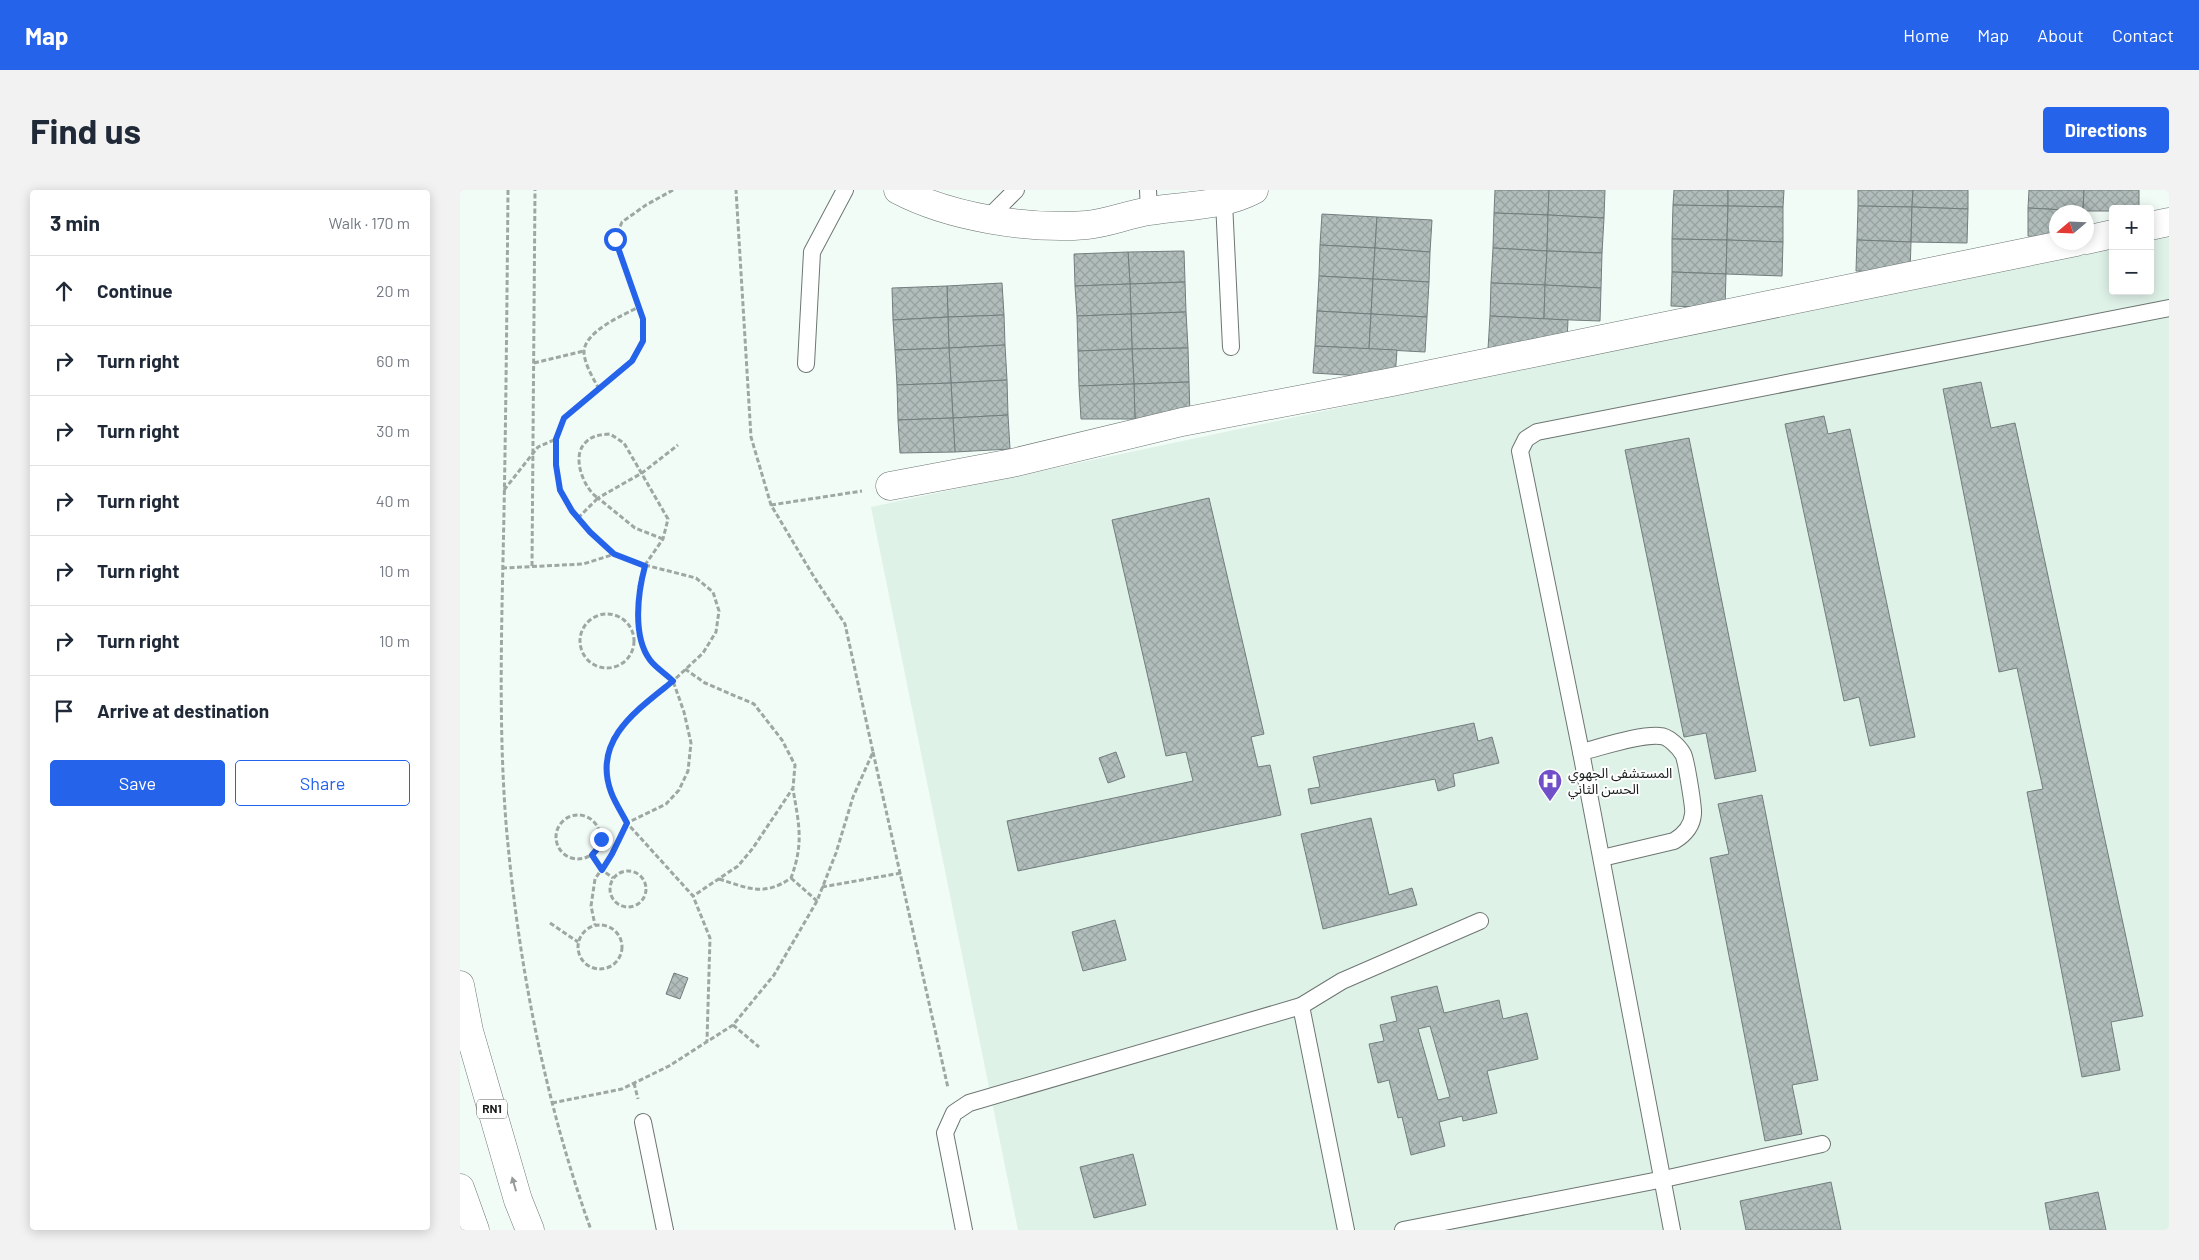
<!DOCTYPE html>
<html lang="en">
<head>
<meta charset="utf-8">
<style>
	body { margin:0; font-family:Barlow,"Noto Sans Arabic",sans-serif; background:#f2f2f3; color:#1f2937 }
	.controls { position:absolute; right:15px; top:15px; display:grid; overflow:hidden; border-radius:5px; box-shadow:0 2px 12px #0003 }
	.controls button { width:45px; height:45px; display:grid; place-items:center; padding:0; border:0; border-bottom:1px solid #e0e1e3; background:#fff; color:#1f2937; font:25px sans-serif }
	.compass { position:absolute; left:1589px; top:15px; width:45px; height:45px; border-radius:50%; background:#fff; box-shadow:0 2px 12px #0003; rotate:251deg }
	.stop { position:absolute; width:15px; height:15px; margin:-11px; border:4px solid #2563eb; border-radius:50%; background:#fff }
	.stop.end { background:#2563eb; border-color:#fff; box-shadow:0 1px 5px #0008 }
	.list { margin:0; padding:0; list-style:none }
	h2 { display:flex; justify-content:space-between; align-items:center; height:65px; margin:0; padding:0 20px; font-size:21px }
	h2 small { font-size:16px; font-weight:400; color:#747a83 }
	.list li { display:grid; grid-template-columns:32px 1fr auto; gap:15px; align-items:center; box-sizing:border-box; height:70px; padding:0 20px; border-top:1px solid #e0e1e3 }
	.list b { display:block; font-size:19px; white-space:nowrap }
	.list em { font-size:16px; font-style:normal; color:#747a83 }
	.actions { display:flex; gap:10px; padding:15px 20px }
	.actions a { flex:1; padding:11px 0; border:1px solid #2563eb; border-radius:5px; text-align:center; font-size:18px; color:#2563eb }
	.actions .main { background:#2563eb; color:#fff }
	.icon { flex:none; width:28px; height:28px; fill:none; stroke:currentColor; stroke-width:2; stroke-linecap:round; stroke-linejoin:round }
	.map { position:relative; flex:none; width:1709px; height:1040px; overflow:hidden; border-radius:5px }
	header { display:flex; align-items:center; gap:30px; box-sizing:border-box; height:70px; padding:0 25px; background:#2563eb; color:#fff }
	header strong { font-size:24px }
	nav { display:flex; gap:28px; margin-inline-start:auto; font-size:18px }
	.intro { display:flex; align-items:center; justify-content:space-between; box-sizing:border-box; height:120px; padding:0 30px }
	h1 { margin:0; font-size:35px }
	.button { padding:12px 22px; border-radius:5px; background:#2563eb; color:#fff; font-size:18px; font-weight:700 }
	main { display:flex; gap:30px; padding:0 30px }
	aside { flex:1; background:#fff; border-radius:5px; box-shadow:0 2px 12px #0003 }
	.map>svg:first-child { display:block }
	.built { fill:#dff2e8 }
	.building { fill:url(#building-cross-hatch); stroke:#727e7d; fill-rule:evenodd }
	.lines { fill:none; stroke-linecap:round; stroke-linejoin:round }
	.service-casing { stroke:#6d7672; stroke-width:18 }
	.minor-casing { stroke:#6d7672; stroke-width:29 }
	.trunk-casing { stroke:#6d7672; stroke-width:29 }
	.path { stroke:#9fa7a3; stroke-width:3; stroke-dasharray:5 2.5; stroke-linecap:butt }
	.service { stroke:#fff; stroke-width:16 }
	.minor { stroke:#fff; stroke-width:28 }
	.trunk { stroke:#fff; stroke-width:28 }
	.oneway { fill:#989a99 }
	.route { stroke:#2563eb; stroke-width:6 }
	.labels { text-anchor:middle; stroke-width:4; stroke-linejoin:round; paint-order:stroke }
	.shield { fill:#fff; stroke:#5f6260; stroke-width:1 }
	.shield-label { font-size:12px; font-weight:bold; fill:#1a1e1c }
	.poi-label { font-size:14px; fill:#1a1e1c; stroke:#fff; text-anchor:start }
</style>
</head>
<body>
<header>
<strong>Map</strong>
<nav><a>Home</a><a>Map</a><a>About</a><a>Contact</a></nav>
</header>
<div class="intro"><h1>Find us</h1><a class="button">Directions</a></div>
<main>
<aside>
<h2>3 min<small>Walk · 170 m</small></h2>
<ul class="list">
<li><svg class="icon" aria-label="ahead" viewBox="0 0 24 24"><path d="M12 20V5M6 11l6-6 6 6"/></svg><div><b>Continue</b></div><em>20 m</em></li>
<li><svg class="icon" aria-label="right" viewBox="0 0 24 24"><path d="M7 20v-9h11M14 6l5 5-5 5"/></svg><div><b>Turn right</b></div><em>60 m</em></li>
<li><svg class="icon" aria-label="right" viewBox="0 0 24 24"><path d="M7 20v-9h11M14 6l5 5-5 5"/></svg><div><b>Turn right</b></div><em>30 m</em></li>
<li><svg class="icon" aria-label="right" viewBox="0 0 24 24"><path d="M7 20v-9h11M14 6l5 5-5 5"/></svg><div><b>Turn right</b></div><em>40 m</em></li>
<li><svg class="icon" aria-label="right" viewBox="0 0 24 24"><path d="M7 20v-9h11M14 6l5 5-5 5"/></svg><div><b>Turn right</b></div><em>10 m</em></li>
<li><svg class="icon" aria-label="right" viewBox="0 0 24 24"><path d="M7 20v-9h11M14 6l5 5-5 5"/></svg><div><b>Turn right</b></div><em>10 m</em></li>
<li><svg class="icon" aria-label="arrive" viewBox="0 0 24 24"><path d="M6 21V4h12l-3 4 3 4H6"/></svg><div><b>Arrive at destination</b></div></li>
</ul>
<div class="actions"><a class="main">Save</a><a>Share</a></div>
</aside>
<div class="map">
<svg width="1709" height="1040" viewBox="0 0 1709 1040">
	<defs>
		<pattern id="building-cross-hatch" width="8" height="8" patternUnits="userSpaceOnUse" patternTransform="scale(1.25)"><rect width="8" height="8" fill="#b0bdbb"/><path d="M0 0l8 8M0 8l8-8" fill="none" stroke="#97a2a0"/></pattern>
	</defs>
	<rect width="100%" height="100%" fill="#f1fcf7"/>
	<path class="built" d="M 1709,42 L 1709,1040 L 558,1040 L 411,317 L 1653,54 L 1653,101 L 1690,101 L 1690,46 Z"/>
	<g class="building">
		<path d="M 1035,0 L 1089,0 L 1088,25 L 1034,23 Z"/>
		<path d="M 1089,0 L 1145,0 L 1144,28 L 1088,25 Z"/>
		<path d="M 1214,0 L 1268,0 L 1268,16 L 1213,15 Z"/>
		<path d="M 1268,0 L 1324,0 L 1323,17 L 1268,16 Z"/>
		<path d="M 1398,0 L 1453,0 L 1452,17 L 1398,16 Z"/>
		<path d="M 1453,0 L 1508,0 L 1508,19 L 1452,17 Z"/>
		<path d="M 1569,0 L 1624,0 L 1623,21 L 1568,18 Z"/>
		<path d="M 1624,0 L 1679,0 L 1679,19 L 1653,19 L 1653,21 L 1623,21 Z"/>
		<path d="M 1213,15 L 1268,16 L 1267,50 L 1212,49 Z"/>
		<path d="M 1268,16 L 1323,17 L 1323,52 L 1267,50 Z"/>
		<path d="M 1398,16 L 1452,17 L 1451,52 L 1397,50 Z"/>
		<path d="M 1452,17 L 1508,19 L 1507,53 L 1451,52 Z"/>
		<path d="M 1568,18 L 1623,21 L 1623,22 L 1596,22 L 1596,48 L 1568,46 Z"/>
		<path d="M 1034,23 L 1088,25 L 1087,61 L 1033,58 Z"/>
		<path d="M 862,24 L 917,27 L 915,58 L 860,55 Z"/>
		<path d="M 1088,25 L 1144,28 L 1142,63 L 1087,61 Z"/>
		<path d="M 917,27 L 972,30 L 970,62 L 915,58 Z"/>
		<path d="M 1212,49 L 1267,50 L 1266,84 L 1212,82 Z"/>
		<path d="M 1267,50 L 1323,52 L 1322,86 L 1266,84 Z"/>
		<path d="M 1397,50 L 1451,52 L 1450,83 L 1396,81 Z"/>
		<path d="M 860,55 L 915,58 L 913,89 L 859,86 Z"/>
		<path d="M 915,58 L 970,62 L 969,92 L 913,89 Z"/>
		<path d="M 1033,58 L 1087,61 L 1085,95 L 1031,93 Z"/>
		<path d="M 724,61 L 725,92 L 670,94 L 668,62 Z"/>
		<path d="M 1087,61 L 1142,63 L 1141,98 L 1085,95 Z"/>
		<path d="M 668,62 L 670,94 L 615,96 L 614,64 Z"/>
		<path d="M 1212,82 L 1266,84 L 1265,118 L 1211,116 Z"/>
		<path d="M 859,86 L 913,89 L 911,124 L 857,121 Z"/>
		<path d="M 913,89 L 969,92 L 967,127 L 911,124 Z"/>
		<path d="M 725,92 L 726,122 L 671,124 L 670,94 Z"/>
		<path d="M 542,93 L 544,125 L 488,127 L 487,96 Z"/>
		<path d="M 1031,93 L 1085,95 L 1084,129 L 1030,126 Z"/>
		<path d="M 670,94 L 671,124 L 617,126 L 615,96 Z"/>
		<path d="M 1085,95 L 1141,98 L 1140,131 L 1084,129 Z"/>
		<path d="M 487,96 L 488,127 L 433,130 L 432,98 Z"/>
		<path d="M 857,121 L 911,124 L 909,159 L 855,156 Z"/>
		<path d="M 726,122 L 728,158 L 672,159 L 671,124 Z"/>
		<path d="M 671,124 L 672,159 L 618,161 L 617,126 Z"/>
		<path d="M 911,124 L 967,127 L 965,162 L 909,159 Z"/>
		<path d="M 544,125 L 545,155 L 489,158 L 488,127 Z"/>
		<path d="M 1030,126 L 1108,130 L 1107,151 L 1028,159 Z"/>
		<path d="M 488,127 L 489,158 L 435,160 L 433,130 Z"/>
		<path d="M 545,155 L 547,190 L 491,193 L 489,158 Z"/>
		<path d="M 855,156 L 937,160 L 935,188 L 853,183 Z"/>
		<path d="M 489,158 L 491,193 L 437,195 L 435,160 Z"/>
		<path d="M 728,158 L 729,192 L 674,194 L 672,159 Z"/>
		<path d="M 672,159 L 674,194 L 619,196 L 618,161 Z"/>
		<path d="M 547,190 L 548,225 L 493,228 L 491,193 Z"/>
		<path d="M 729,192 L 730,226 L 675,229 L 674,194 Z"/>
		<path d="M 1521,192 L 1531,238 L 1555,233 L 1683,826 L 1651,832 L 1660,880 L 1622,887 L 1567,602 L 1583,599 L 1557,478 L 1539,482 L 1483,199 Z"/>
		<path d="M 491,193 L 493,228 L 438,230 L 437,195 Z"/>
		<path d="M 674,194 L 675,229 L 621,229 L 619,196 Z"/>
		<path d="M 548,225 L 550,259 L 495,262 L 493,228 Z"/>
		<path d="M 1364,226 L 1368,244 L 1390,239 L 1455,547 L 1410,556 L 1399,507 L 1384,511 L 1325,234 Z"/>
		<path d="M 493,228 L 495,262 L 440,263 L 438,230 Z"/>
		<path d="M 1229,248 L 1296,581 L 1255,589 L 1246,543 L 1224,547 L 1165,260 Z"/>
		<path d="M 749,308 L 804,544 L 791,547 L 798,577 L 810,575 L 821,625 L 558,681 L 547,631 L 733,591 L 726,562 L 706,566 L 652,330 Z"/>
		<path d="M 1014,533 L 1018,551 L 1032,547 L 1039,573 L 993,584 L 995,596 L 978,601 L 975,589 L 851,614 L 848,599 L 860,597 L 853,567 Z"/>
		<path d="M 656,562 L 665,587 L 648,593 L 639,568 Z"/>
		<path d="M 1302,605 L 1358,890 L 1332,895 L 1342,944 L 1305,951 L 1250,668 L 1269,664 L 1258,614 Z"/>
		<path d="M 911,628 L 929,705 L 952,698 L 957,715 L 863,739 L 841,644 Z"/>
		<path d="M 655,730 L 666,770 L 623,781 L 612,742 Z"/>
		<path d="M 214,783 L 228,788 L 220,809 L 206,804 Z"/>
		<path d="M 977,796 L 984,823 L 1039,810 L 1043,829 L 1067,823 L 1078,869 L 1027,881 L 1037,923 L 1003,931 L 1002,926 L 979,932 L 985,956 L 951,965 L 942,927 L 938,928 L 929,890 L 918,893 L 909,854 L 924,851 L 920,835 L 937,831 L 931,807 ZM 970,836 L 990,907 L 978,910 L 958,839 Z"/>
		<path d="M 673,964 L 686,1015 L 634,1028 L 620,977 Z"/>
		<path d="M 1371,992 L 1381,1040 L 1286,1040 L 1280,1011 Z"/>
		<path d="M 1638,1002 L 1646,1040 L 1590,1040 L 1585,1013 Z"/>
	</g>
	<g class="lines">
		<defs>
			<g id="service">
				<path d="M 688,0 L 689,21"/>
				<path d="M 764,12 L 771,157"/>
				<path d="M 526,30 L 556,0"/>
				<path d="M 346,174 L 352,62 L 385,0"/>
				<path d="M 1121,562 C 1142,557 1180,544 1200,546 C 1208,546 1219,557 1223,564 C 1226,569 1234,619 1233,624 C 1232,637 1224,645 1214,651 L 1142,668"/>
				<path d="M 841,816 L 886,1040"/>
				<path d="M 183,932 L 205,1040"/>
				<path d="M 504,1040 L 485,943 L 494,923 L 509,913 L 841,816 L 882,791 L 1020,731"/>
				<path d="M 943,1040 L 1204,989 L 1362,954"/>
				<path d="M 1212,1040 L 1121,562 L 1060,261 L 1066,249 L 1077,242 L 1709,118"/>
			</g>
			<g id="minor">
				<path d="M 438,0 C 489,27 569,40 627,35 C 648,33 669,24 690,21 C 725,15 762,17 794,0"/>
				<path d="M 1690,36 L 1709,32"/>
				<path d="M 1626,50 L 1653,44"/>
				<path d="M 430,296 L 552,273 L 722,232 L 932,192 L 1616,52"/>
			</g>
			<g id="trunk">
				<path d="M 0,795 L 9,841 L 58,1010 L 70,1040"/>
				<path d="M 0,998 L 15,1040"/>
			</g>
		</defs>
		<use href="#service" class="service-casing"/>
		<use href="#minor" class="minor-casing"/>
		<use href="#trunk" class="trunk-casing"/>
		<g class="path">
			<path d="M 48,0 C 47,107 46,215 44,322 C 42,425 38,530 46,633 C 58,772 84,909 131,1040"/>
			<path d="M 213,0 L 186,15 L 162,32 L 155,49 L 183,129 L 183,151 L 172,171 L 105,228 L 96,249 L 96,275 L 100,300 L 112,321 L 130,342 L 155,364 L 185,375 L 236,388 L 253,402 L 259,421 L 256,442 L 243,463 L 213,491 L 170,526 L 153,548 L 146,574 L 151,602 L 167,633 L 233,706 L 250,748 L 247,851"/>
			<path d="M 74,173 L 124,161"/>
			<path d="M 139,199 C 133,188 125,175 124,163 C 123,142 163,125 179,117"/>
			<path d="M 44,300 L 78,257 L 96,249"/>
			<path d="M 311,315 L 402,301"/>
			<path d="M 118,328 L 138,308 C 124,299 111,267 125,253 C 132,245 140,245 150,244 L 164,253 L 208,329 L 203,349 L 185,375 L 179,396 L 178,425 L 182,456 L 190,470 L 213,491 L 224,522 L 231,553 L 228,581 L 219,600 L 206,614 L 167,633 L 152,664 L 135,689 L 131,716 L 135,735"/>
			<path d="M 203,349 L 175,338 L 138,308 L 182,283 L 218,255"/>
			<path d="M 72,376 L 75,0"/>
			<path d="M 42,378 L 123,374 L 155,364"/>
			<circle cx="147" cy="451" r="27"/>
			<path d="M 225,479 L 245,493 L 294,514 L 322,550 L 335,575 L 333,598 L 293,658 L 278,676 L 233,706"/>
			<path d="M 413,562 L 488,898"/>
			<circle cx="118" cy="647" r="22"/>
			<path d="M 132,665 L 142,680 L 153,688"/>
			<circle cx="168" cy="699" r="18"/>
			<path d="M 331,688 L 357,711"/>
			<path d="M 259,689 C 288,698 304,707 331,688 C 344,653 339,635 333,599"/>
			<path d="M 362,697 L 441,683"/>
			<path d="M 90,733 L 118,752"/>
			<circle cx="140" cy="757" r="22"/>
			<path d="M 273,835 L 299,857"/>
			<path d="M 174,893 L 178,909"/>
			<path d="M 92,913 L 162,899 L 209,876 L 273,835 L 314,785 L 357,711 L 376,663 L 393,607 L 413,562 L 385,434 L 354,387 L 311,315 L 291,247 L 276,0"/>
		</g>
		<use href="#service" class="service"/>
		<use href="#minor" class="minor"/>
		<use href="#trunk" class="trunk"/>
	</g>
	<defs><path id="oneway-solid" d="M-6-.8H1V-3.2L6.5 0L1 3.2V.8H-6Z" transform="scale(1.25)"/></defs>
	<use class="oneway" href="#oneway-solid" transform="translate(54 994) rotate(-106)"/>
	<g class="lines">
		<path class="route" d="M 141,649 L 138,658 L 132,665 L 142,680 L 152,664 L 167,633 C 162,623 155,613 151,602 C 132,550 177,520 213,491 C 206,484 196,478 190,470 C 172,446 178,402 185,376 L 154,364 L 130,342 L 112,321 L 100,300 L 96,275 L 96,249 L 104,228 L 172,171 L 183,151 L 183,129 L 155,49"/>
	</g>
	<defs>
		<symbol id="hospital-pin" viewBox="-11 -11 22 30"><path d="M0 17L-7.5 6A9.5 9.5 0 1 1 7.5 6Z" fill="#704fc9" stroke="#fff"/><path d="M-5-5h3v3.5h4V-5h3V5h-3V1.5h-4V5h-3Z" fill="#fff"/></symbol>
	</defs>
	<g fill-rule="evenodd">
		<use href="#hospital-pin" x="1076" y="577" width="28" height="38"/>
	</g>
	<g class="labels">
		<rect class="shield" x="17" y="909.5" width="30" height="19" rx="4"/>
		<g class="shield-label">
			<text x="32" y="923">RN1</text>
		</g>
		<g class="poi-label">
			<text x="1108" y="588">المستشفى الجهوي<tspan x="1108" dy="16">الحسن الثاني</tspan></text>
		</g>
	</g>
</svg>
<div class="controls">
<button>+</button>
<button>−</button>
</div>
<svg class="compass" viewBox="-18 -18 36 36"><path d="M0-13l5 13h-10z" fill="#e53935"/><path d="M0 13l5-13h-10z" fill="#747a83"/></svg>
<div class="stop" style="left:155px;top:49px"></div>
<div class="stop end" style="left:141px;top:649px"></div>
</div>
</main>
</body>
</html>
